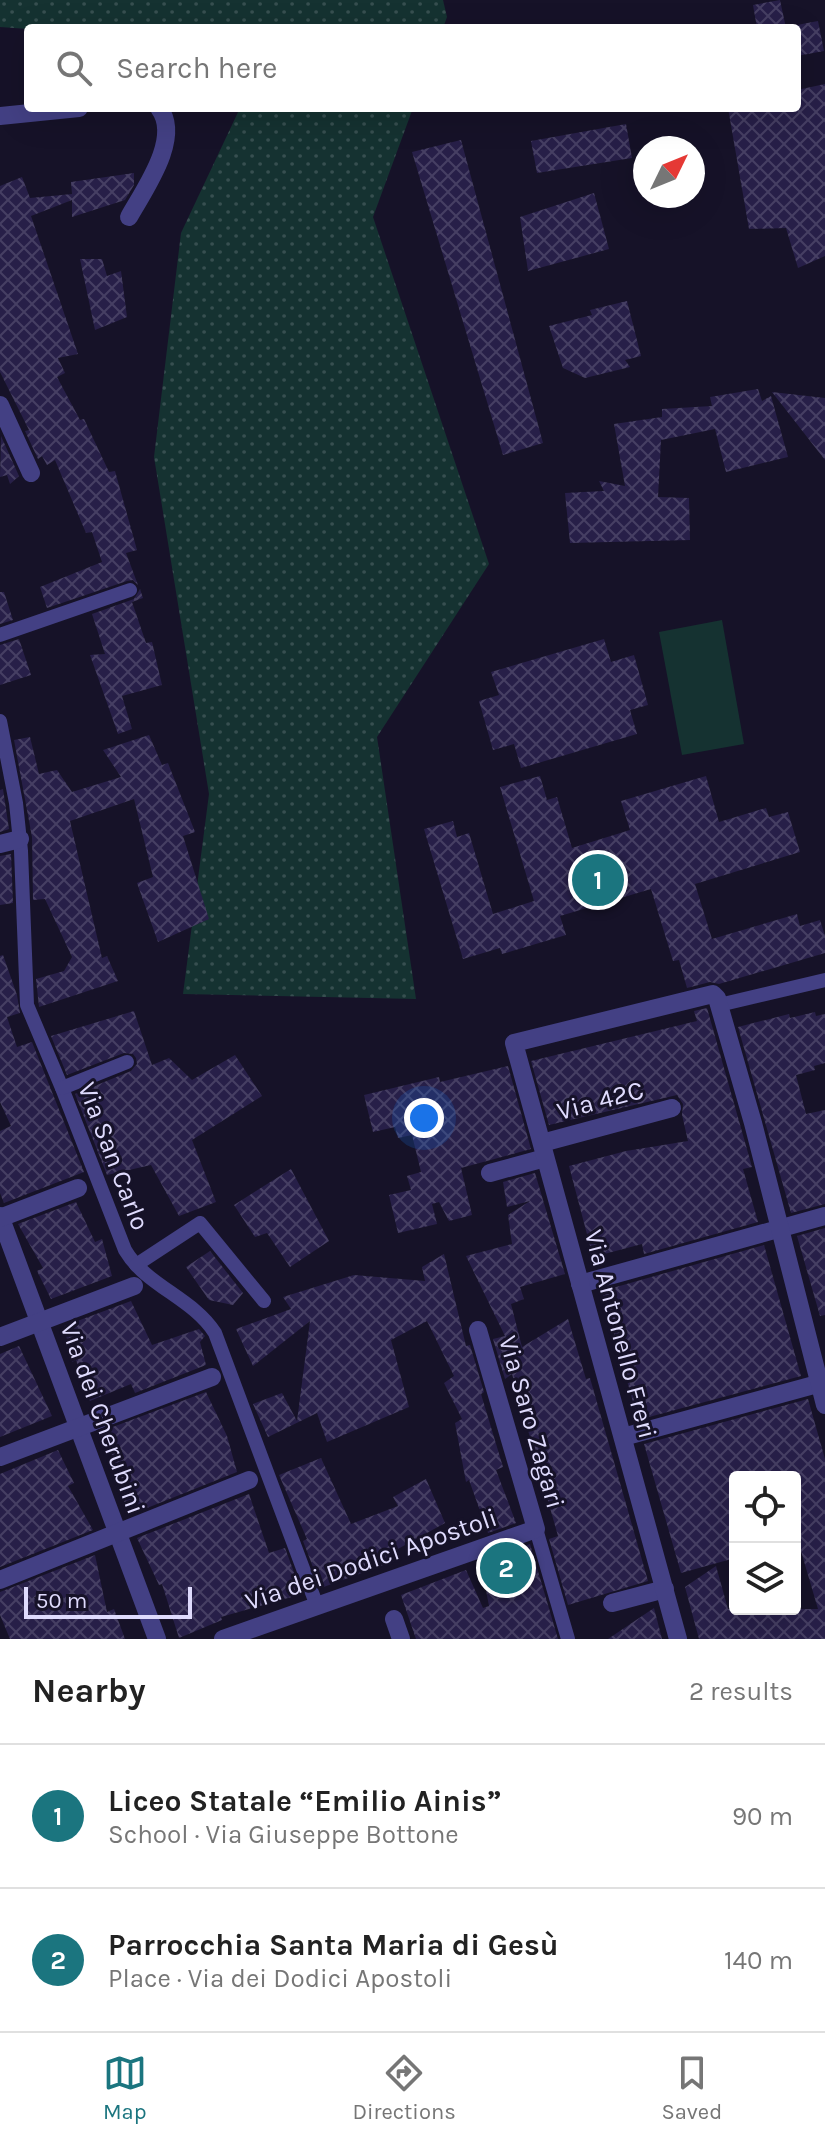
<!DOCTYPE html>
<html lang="en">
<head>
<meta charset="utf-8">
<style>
	body { margin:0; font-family:Karla,sans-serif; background:#f6f6f6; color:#222 }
	.controls { position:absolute; right:24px; bottom:24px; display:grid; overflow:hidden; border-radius:8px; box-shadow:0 8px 32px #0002 }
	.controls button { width:72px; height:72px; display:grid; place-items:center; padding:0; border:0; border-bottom:2px solid #e0e0e0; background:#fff; color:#222; font:40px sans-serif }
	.compass { position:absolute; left:633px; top:136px; width:72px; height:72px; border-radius:50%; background:#fff; box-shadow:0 8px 32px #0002; rotate:47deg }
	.scale { position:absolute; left:24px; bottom:20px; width:168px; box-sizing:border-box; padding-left:8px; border:4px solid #dfdbfd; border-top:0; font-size:22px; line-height:28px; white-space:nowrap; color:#dfdbfd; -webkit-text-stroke:6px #161228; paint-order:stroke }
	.you { position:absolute; left:424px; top:1118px; width:28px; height:28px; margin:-20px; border:6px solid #fff; border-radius:50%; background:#1a73e8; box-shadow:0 0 0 12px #1a73e833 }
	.badge { display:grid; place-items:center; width:52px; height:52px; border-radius:50%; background:#1b757f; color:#fff; font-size:26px; font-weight:700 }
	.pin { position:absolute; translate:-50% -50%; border:4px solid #fff; box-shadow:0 2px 8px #0006 }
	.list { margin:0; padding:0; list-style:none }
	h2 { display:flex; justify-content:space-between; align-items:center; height:104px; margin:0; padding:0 32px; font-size:34px }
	h2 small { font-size:26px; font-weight:400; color:#767676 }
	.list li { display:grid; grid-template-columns:52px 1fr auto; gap:24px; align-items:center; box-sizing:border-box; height:144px; padding:0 32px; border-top:2px solid #e0e0e0 }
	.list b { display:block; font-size:30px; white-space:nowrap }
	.list p { margin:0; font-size:26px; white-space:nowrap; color:#767676 }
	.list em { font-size:26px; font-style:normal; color:#767676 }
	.icon { flex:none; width:44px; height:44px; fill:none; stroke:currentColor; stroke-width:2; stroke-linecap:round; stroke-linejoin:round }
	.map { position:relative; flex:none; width:825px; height:1639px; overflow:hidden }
	.search { position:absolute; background:#fff; box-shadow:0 8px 32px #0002; left:24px; right:24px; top:24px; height:88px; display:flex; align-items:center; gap:20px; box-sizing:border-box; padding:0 28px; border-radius:8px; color:#767676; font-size:30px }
	.sheet { height:392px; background:#fff }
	nav { display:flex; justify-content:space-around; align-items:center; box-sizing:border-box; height:112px; border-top:2px solid #e0e0e0; background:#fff; font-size:22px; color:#767676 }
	nav a { display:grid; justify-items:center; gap:4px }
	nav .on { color:#1b757f }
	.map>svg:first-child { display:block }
	.grass { fill:url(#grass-dots) }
	.garden { fill:#153231 }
	.building { fill:url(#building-cross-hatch) }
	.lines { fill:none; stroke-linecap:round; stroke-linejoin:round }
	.pedestrian { stroke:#434084; stroke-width:14 }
	.minor { stroke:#434084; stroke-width:18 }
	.labels { text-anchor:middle; stroke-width:6; stroke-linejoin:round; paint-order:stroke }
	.street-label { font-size:26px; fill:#dfdbfd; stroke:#161228 }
</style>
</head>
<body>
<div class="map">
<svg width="825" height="1639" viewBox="0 0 825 1639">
	<defs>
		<pattern id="grass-dots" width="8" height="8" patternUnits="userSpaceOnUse" patternTransform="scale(2)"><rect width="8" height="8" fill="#153231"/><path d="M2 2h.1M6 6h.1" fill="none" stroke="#374f50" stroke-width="1.8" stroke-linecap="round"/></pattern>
		<pattern id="building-cross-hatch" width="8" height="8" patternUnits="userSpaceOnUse" patternTransform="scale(2)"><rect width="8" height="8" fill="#271f48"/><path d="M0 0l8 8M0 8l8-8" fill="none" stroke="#463f63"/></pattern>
	</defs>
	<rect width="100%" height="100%" fill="#161228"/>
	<g class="grass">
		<path d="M 0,0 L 443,0 L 447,17 L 443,28 L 28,29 L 0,27 Z"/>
		<path d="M 240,108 L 413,108 L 373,217 L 489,564 L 377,737 L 416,999 L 183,994 L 209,794 L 154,457 L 181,233 Z"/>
	</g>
	<path class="garden" d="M 722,620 L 744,744 L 682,755 L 659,632 Z"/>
	<g class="building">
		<path d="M 780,0 L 786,28 L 757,28 L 753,5 Z"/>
		<path d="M 818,21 L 824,51 L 797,56 L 797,25 Z"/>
		<path d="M 825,84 L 825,256 L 798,268 L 786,228 L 749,229 L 728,108 L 797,108 L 797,90 Z"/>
		<path d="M 626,124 L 632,158 L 537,173 L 531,141 Z"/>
		<path d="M 461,140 L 543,443 L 503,455 L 412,152 Z"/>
		<path d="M 134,173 L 134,185 L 125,200 L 72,217 L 72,200 L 31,216 L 78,354 L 58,358 L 65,373 L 57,377 L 80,420 L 84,419 L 109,472 L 115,471 L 137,550 L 126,553 L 138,585 L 133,580 L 127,581 L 47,608 L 40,587 L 102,562 L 92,532 L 86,533 L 55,460 L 47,465 L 42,456 L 38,459 L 25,431 L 29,430 L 0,372 L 0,186 L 22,177 L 30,198 L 72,194 L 71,182 Z"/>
		<path d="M 594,193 L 609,249 L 528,271 L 520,217 Z"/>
		<path d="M 80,259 L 102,259 L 107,276 L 121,271 L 127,317 L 95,330 Z"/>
		<path d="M 627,301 L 641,356 L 625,360 L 630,367 L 585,378 L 563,368 L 549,326 L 592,315 L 590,310 Z"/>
		<path d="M 758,389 L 762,401 L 771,396 L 788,457 L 726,472 L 715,429 L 661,440 L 658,497 L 689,498 L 690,540 L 570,543 L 565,493 L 604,491 L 599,481 L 625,486 L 614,424 L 662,417 L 662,409 L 712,406 L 710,397 Z"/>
		<path d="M 772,392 L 825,398 L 825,460 Z"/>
		<path d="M 1,436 L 19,476 L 10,484 L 7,475 L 0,477 Z"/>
		<path d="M 140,589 L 143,598 L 132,602 L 146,643 L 152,642 L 162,685 L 122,696 L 132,729 L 118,734 L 90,655 L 105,654 L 92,614 L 134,599 Z"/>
		<path d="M 0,592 L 4,592 L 13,620 L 0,624 Z"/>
		<path d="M 19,639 L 31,675 L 0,685 L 0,645 Z"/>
		<path d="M 604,639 L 611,662 L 634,655 L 648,705 L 630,710 L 637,734 L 521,768 L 514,744 L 493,750 L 479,701 L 499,695 L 491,672 Z"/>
		<path d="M 149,735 L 162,765 L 168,763 L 195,832 L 183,836 L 209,919 L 158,942 L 137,883 L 153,877 L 134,799 L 70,821 L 102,958 L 107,956 L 118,981 L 39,1007 L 36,979 L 64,971 L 72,957 L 45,899 L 33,900 L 32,837 L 14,740 L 30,737 L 39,774 L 57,770 L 72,792 L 121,777 L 103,750 Z"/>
		<path d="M 540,776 L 547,800 L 557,797 L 572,848 L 630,830 L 621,801 L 706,776 L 719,822 L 766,808 L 769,817 L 788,812 L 800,852 L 695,884 L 712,939 L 797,914 L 800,926 L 820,920 L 825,936 L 825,953 L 719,984 L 710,982 L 687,988 L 679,960 L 673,961 L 651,889 L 560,916 L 566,935 L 502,954 L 500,948 L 463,959 L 424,829 L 453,821 L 457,837 L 469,833 L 493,914 L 534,901 L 500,787 Z"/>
		<path d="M 3,789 L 9,829 L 0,832 L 0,790 Z"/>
		<path d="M 11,854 L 13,903 L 0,905 L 0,856 Z"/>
		<path d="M 3,955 L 17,995 L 20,1013 L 7,1017 L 17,1047 L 32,1042 L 84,1172 L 4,1203 L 0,1193 L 0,1131 L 11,1126 L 0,1102 L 0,956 Z"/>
		<path d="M 707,1008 L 752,1167 L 743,1169 L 758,1222 L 644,1254 L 642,1244 L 593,1257 L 569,1166 L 626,1151 L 688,1141 L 682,1115 L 683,1104 L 677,1095 L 549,1125 L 531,1061 L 697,1021 L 694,1011 Z"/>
		<path d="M 134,1011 L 152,1065 L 169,1058 L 192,1080 L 235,1055 L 262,1096 L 192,1140 L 216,1202 L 179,1216 L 151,1165 L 107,1175 L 75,1094 L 131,1071 L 137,1064 L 136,1058 L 133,1054 L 124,1053 L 67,1075 L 51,1036 Z"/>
		<path d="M 815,1012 L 816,1016 L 825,1014 L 825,1063 L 814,1066 L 815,1070 L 796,1075 L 806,1114 L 825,1110 L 825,1204 L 791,1213 L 738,1027 L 789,1014 L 790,1018 Z"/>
		<path d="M 508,1066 L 531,1149 L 461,1168 L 472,1215 L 449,1221 L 439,1202 L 432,1204 L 437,1224 L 398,1233 L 389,1195 L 411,1190 L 407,1176 L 421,1172 L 412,1135 L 398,1138 L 395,1127 L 373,1132 L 364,1095 L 439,1077 L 440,1082 Z"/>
		<path d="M 291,1169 L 329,1241 L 290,1267 L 267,1233 L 255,1237 L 234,1205 Z"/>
		<path d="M 535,1173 L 565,1274 L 520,1287 L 524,1299 L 511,1304 L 522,1347 L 568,1319 L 586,1379 L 590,1378 L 648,1581 L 568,1605 L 549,1539 L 558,1536 L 512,1374 L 505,1379 L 493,1339 L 505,1336 L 466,1256 L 512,1244 L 508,1215 L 530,1201 L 507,1207 L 503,1182 Z"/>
		<path d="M 76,1202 L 95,1242 L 102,1239 L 112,1276 L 51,1299 L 37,1271 L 43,1268 L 18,1224 Z"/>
		<path d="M 825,1228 L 825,1315 L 820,1316 L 797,1236 Z"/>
		<path d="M 764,1245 L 801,1376 L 638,1420 L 602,1291 Z"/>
		<path d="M 210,1251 L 243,1293 L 233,1305 L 209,1300 L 186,1267 Z"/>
		<path d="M 444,1254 L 466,1346 L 470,1345 L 484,1392 L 481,1394 L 503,1467 L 496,1470 L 516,1523 L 488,1533 L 469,1480 L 466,1482 L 455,1423 L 462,1419 L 444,1383 L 454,1376 L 427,1321 L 391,1340 L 409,1407 L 327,1442 L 317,1413 L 268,1437 L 253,1404 L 282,1393 L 297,1421 L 310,1321 L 253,1366 L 236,1329 L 291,1309 L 283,1297 L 354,1275 L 425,1281 L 422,1267 Z"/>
		<path d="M 131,1301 L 152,1345 L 199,1329 L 205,1336 L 200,1342 L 206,1365 L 135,1393 L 131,1384 L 90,1401 L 76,1360 L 72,1362 L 64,1326 Z"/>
		<path d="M 19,1346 L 52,1416 L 0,1437 L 0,1354 Z"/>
		<path d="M 206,1392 L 227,1436 L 237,1472 L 127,1516 L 121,1486 L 124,1484 L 102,1431 Z"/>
		<path d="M 808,1399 L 825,1459 L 825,1639 L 699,1639 L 685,1587 L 716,1566 L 728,1609 L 818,1609 L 798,1541 L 795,1541 L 795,1477 L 735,1477 L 735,1558 L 681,1573 L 644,1444 Z"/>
		<path d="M 58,1450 L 74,1483 L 68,1486 L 93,1530 L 0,1567 L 0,1474 Z"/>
		<path d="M 321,1458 L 351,1524 L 398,1506 L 393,1497 L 426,1479 L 445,1523 L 396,1550 L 397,1560 L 321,1588 L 303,1541 L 307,1539 L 279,1475 Z"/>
		<path d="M 249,1494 L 269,1553 L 285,1548 L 302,1594 L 221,1617 L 222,1620 L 179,1638 L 162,1584 L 159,1585 L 137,1538 Z"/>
		<path d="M 530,1544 L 558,1639 L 416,1639 L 401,1595 L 466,1570 L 483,1608 L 489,1606 L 481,1564 L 497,1558 L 496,1556 Z"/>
		<path d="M 95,1555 L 107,1612 L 114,1609 L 125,1639 L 10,1639 L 0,1615 L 0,1592 Z"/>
		<path d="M 654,1608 L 662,1639 L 608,1639 Z"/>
	</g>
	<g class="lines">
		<g class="pedestrian">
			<path d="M 0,635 L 130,590"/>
			<path d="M 0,721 L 16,803 L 21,851 L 27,1005 L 62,1088 L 125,1250 C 146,1286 193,1298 215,1333 L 317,1606"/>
			<path d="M 719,1005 L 825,980"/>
			<path d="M 62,1088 L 127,1062"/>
			<path d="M 136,1265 L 200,1223 L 264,1301"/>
			<path d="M 536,1529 L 568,1639"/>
		</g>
		<g class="minor">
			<path d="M 0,116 L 79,108"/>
			<path d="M 129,217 C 144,190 182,138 159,108"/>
			<path d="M 0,405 L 31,473"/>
			<path d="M 0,844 L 20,839"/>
			<path d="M 542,1143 L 672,1108"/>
			<path d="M 490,1173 L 545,1158"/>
			<path d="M 0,1216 L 157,1639"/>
			<path d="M 0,1218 L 78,1188"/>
			<path d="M 580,1284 L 825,1216"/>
			<path d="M 0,1337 L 134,1286"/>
			<path d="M 623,1437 L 825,1382"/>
			<path d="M 0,1457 L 212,1377"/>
			<path d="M 0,1580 L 249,1480"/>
			<path d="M 612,1603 L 665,1589"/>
			<path d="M 394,1619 L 401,1639"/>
			<path d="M 223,1639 L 536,1529 L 478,1330"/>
			<path d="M 678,1639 L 514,1043 L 713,994 L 717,998 L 753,1123 L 825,1405"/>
		</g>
	</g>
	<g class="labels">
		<g class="street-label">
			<text transform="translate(600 1100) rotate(-15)" y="9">Via 42C</text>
			<text transform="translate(114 1156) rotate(69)" y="9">Via San Carlo</text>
			<text transform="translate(621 1334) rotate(75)" y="9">Via Antonello Freri</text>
			<text transform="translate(103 1418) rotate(70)" y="9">Via dei Cherubini</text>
			<text transform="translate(532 1422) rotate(74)" y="9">Via Saro Zagari</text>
			<text transform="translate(371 1559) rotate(-19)" y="9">Via dei Dodici Apostoli</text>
		</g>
	</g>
</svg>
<div class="controls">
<button><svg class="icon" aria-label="locate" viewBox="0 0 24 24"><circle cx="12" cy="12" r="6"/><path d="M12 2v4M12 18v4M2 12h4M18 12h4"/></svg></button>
<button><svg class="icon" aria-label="layers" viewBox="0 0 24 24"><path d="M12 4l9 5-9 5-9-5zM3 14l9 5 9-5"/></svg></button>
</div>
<svg class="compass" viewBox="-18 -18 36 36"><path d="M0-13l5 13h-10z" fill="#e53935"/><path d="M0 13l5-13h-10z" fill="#767676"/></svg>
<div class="scale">50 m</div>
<div class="you"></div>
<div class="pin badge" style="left:598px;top:880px">1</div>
<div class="pin badge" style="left:506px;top:1568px">2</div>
<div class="search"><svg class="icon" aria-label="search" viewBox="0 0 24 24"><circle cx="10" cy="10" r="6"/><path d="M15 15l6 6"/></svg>Search here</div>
</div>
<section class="sheet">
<h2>Nearby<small>2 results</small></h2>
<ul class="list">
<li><span class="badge">1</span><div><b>Liceo Statale “Emilio Ainis”</b><p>School · Via Giuseppe Bottone</p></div><em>90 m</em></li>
<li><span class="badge">2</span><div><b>Parrocchia Santa Maria di Gesù</b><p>Place · Via dei Dodici Apostoli</p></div><em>140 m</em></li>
</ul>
</section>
<nav>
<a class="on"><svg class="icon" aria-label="map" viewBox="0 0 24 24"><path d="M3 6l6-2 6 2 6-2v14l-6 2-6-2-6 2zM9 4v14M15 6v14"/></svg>Map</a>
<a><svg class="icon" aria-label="directions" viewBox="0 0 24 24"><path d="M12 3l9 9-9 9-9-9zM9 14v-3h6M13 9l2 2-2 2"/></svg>Directions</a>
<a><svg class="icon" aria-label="saved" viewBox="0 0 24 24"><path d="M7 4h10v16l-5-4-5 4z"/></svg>Saved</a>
</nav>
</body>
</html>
